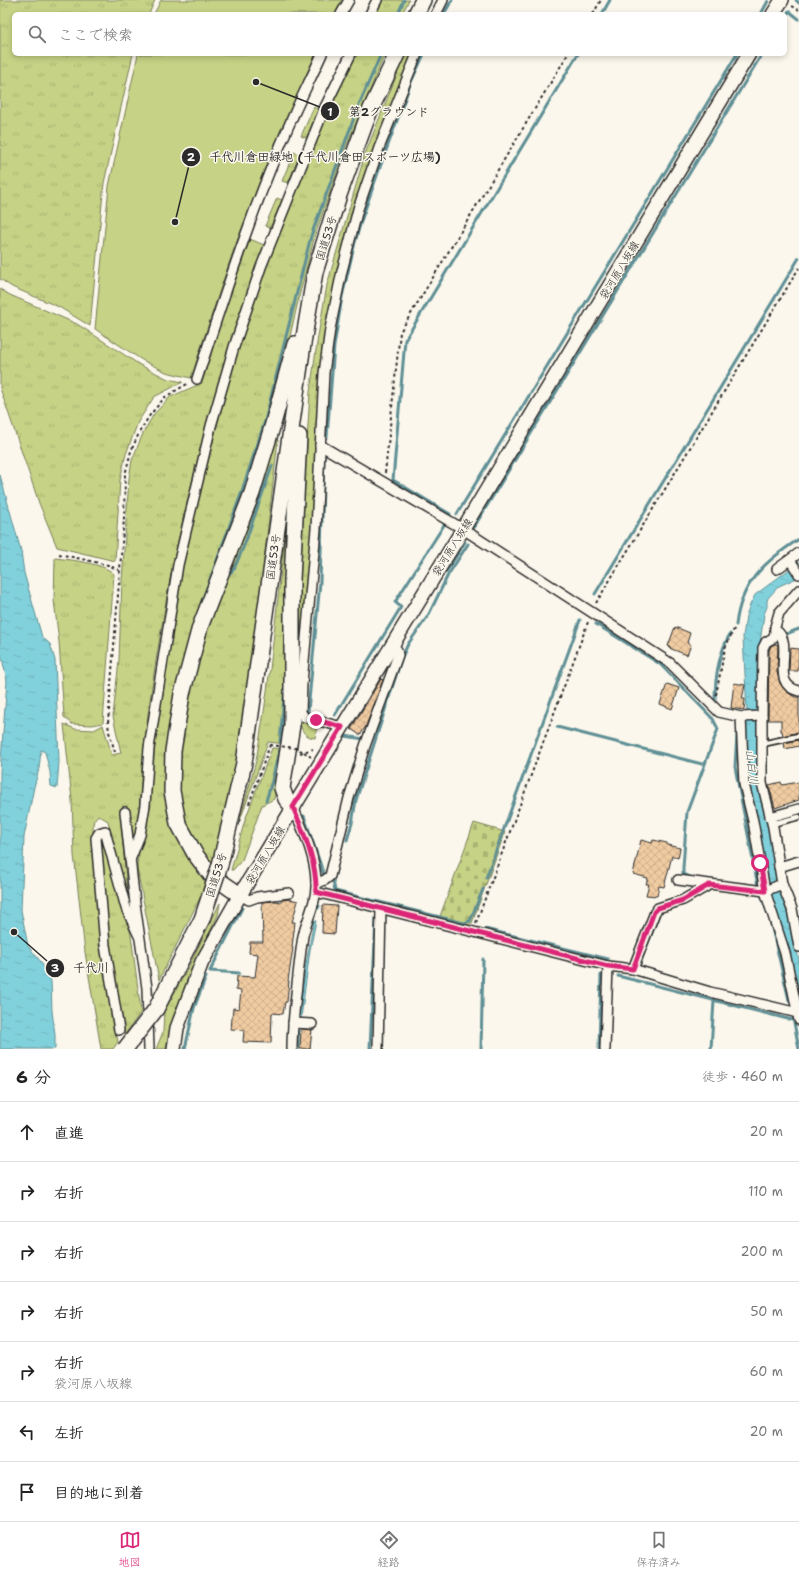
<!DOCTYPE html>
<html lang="ja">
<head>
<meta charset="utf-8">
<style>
	body { margin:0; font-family:"Shantell Sans","Klee One",sans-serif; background:#f2f2f2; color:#222 }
	.stop { position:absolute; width:12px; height:12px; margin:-9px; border:3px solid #db2777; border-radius:50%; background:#fff }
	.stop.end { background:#db2777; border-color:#fff; box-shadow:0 1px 4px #0008 }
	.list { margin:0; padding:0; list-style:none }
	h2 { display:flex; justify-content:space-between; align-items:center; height:52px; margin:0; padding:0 16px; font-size:17px }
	h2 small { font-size:13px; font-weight:400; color:#767676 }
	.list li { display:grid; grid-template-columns:26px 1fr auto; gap:12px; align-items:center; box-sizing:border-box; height:60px; padding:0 16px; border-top:1px solid #e0e0e0 }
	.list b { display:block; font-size:15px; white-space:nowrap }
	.list p { margin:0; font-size:13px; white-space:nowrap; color:#767676 }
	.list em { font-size:13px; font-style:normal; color:#767676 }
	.icon { flex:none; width:22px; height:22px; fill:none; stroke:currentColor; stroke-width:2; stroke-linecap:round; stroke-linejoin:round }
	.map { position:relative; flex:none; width:799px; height:1049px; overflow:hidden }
	.search { position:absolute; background:#fff; box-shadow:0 2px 6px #0003; left:12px; right:12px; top:12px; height:44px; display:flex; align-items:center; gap:10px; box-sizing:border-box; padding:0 14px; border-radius:6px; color:#767676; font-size:15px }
	.sheet { height:472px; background:#fff }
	nav { display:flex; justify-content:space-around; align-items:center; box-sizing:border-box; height:56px; border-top:1px solid #e0e0e0; background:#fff; font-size:11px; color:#767676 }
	nav a { display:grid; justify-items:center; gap:2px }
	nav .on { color:#db2777 }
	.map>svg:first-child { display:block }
	.grass { fill:url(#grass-tufts); stroke:#787e58 }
	.cemetery { fill:url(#cemetery-stones); stroke:#787e58 }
	.pitch { fill:#c6d285; stroke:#787e58 }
	.water { fill:url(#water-ripples); stroke:#5f8f95 }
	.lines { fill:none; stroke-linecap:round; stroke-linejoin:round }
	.stream { stroke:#5f8f95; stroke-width:3 }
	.building { fill:url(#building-cross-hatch); stroke:#2b2b2b }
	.service-casing { stroke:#2b2b2b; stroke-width:8 }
	.minor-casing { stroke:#2b2b2b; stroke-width:12 }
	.secondary-casing { stroke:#2b2b2b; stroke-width:16 }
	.trunk-casing { stroke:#2b2b2b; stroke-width:18 }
	.path { stroke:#2b2b2b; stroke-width:2; stroke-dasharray:3 3; stroke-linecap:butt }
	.service { stroke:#fbf7ec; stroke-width:4.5 }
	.minor { stroke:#fbf7ec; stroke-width:9 }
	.secondary { stroke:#fbf7ec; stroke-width:13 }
	.trunk { stroke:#fbf7ec; stroke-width:15 }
	.trunk-bridge-casing { stroke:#2b2b2b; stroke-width:18; stroke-linecap:butt }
	.path-bridge { stroke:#2b2b2b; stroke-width:2; stroke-dasharray:3 3; stroke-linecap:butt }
	.trunk-bridge { stroke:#fbf7ec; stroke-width:15 }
	.route { stroke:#db2777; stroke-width:5 }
	.labels { text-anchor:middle; stroke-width:3; stroke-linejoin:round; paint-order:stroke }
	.street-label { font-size:11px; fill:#2b2b2b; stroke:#fbf7ec }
	.water-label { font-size:12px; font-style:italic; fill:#455d60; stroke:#fbf7ec }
	.leader { fill:none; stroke:#2b2b2b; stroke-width:1.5 }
	.callout-dot { fill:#2b2b2b; stroke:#fbf7ec; stroke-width:1.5 }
	.mark-label { font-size:12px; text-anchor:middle; font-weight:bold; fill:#fff }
	.callout-label { font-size:12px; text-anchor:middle; font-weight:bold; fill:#2b2b2b; stroke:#fbf7ec; stroke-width:3; stroke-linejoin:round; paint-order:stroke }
</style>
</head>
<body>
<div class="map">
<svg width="799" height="1049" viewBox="0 0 799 1049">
	<defs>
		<pattern id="grass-tufts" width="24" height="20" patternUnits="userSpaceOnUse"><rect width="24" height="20" fill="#c6d285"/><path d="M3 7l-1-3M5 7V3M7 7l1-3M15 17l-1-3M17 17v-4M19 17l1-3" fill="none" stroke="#aab473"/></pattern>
		<pattern id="cemetery-stones" width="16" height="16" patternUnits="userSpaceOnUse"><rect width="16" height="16" fill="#c6d285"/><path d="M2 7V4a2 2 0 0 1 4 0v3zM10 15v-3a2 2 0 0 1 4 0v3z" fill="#aab473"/></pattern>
		<pattern id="water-ripples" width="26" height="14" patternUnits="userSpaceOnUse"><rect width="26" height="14" fill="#81d1dc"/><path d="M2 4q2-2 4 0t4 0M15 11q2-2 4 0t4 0" fill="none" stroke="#70b4bd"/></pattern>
		<pattern id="building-cross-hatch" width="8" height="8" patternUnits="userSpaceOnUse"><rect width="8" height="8" fill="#f0cba1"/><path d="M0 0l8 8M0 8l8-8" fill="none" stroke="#ceae8b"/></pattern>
	</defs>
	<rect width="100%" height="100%" fill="#fbf7ec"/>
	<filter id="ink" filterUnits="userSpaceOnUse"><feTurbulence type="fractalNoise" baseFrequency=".025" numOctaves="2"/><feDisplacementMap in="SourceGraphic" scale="8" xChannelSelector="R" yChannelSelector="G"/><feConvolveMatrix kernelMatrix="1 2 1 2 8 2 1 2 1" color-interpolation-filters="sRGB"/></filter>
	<g filter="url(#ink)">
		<g class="grass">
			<path d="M 0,0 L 155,0 L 149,14 L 14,14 L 14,54 L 133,54 L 104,183 L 90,326 L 59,307 L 12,287 L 0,279 Z"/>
			<path d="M 382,0 L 409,0 L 402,14 L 375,14 Z"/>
			<path d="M 355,54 L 385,54 L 346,147 L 315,235 L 300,293 L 278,388 L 242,502 L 165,777 L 167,808 L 173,828 L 191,858 L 192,863 L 206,878 L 201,896 L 159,980 L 137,869 C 137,855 142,841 145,827 C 149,806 151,785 153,764 C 162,678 175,592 195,508 C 200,490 205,472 210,454 C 224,396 240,339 260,282 C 288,205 321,129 355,54 Z"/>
			<path d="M 405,54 L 413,54 L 366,172 L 346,237 L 336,281 L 315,476 L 307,600 L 299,662 L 299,602 L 307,441 L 310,392 L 318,336 L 327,285 L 365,154 Z"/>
			<path d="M 314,107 L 319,109 L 306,138 L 301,136 Z"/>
			<path d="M 294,152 L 300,155 L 288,183 L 282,181 Z"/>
			<path d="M 277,198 L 282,200 L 270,228 L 265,226 Z"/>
			<path d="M 250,239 L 264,245 C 223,363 187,484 165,607 C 157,654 149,701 144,748 C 141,776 140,805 137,833 L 132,844 L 129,809 L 120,809 L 128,903 L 108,821 L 98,815 L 94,820 L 93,825 L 94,878 L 104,963 L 118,1042 L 113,1049 L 101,1049 L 85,952 L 74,855 L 72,800 L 64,724 L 75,729 L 94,730 L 103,725 L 112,755 L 121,753 L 113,716 L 119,660 L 122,580 L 129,478 L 132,460 L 144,431 L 154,414 L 170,397 L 202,383 L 220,324 Z"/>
			<path d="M 0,289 L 10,295 L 77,324 L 140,365 L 168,379 L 183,382 L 154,397 L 138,422 L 126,454 L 120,480 L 115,561 L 57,547 L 39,503 L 0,388 Z"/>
			<path d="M 275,439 L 278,440 L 252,665 L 235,772 L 215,856 L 212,864 L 205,857 L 183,821 L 178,791 L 178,763 L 184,718 L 200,647 Z"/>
			<path d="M 288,508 L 285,744 L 268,742 L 239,823 L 256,761 L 264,712 L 270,669 Z"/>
			<path d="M 55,558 C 70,560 104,563 114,574 L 103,723 L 92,725 L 72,724 L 64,717 L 59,642 L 54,600 Z"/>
			<path d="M 300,721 L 317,725 L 315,738 C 305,737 301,731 300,721 Z"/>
			<path d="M 272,748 L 284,749 L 274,799 L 262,805 L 242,860 L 233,870 L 231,870 L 245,820 Z"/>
			<path d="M 103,842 L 105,843 L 131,935 L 141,1012 L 125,1034 L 110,951 L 101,847 Z"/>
			<path d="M 220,903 L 218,915 L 191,970 L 168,1038 L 166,1049 L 156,1049 L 163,1032 L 164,1012 L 187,970 Z"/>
		</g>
		<path class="cemetery" d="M 474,823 L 505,832 L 472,923 L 468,926 L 439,919 Z"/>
		<g class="pitch">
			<path d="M 161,0 L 342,0 L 335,14 L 154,14 Z"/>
			<path d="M 138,54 L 316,54 C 286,118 259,183 234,249 C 219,292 205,335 191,378 L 166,372 L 142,360 L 95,329 L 109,186 Z"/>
		</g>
		<g class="water">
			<path d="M 0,475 L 21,551 L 24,573 L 42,637 L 50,644 L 55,660 L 59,761 L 57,788 L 51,786 L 50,772 L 45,752 L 41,750 L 39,769 L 34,787 L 24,837 L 21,910 L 28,946 L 41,962 L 51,981 L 52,1011 L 55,1035 L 55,1049 L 0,1049 L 0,772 L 7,681 L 0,649 Z"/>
			<path d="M 799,562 L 799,577 L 779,586 L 768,598 L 767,601 L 767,607 L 764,614 L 759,650 L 758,779 L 760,794 L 767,815 L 781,893 L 795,940 L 799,960 L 799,1000 L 787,946 L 768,885 L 745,763 L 747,712 L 743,637 L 746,616 L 750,605 L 755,595 Z"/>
			<path d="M 314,920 L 316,921 L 310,950 L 301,1018 L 299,1017 L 305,970 Z"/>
		</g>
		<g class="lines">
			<g class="stream">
				<path d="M 796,0 L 799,3"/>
				<path d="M 398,14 L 404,0"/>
				<path d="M 444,14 L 452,0"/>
				<path d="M 602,14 L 610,0"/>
				<path d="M 761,14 L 768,1"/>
				<path d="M 785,17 L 789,11 L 799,19"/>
				<path d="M 327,437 L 334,346 L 342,297 L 355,242 L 361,221 L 380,167 L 411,82 L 424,54"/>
				<path d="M 450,514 L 393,480 L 405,340 L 578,54"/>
				<path d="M 457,514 L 737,54"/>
				<path d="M 474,527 L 762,54"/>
				<path d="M 446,572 L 465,542"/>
				<path d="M 229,574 L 234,569 L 245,543 L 272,466"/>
				<path d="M 595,594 L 799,258"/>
				<path d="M 200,607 L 240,497 L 265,421 L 311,236 L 358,107 L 381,54"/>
				<path d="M 596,624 L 660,664 L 713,719 L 718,729 L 687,812 L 683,868 L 683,874 L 690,877"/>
				<path d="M 736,625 C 741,582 764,562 799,539"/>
				<path d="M 786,634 L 799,629"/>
				<path d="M 285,670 L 285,644"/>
				<path d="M 715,701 C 715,679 719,653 730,634"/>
				<path d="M 308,711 L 320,582 L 324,455"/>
				<path d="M 335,715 L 401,607 L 395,602 L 444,525"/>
				<path d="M 557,727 L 702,764"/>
				<path d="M 737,734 L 735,767 L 758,886"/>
				<path d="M 345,736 L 364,739"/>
				<path d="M 280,742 L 285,686"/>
				<path d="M 266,801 L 272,781 L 279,751"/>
				<path d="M 304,816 L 324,875"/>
				<path d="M 347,840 L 352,823 L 356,800 L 402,657 L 408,644 L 428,616 L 448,575 L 468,544"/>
				<path d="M 341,848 L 355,793"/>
				<path d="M 334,876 L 333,880 L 335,891 L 464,923 L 470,921 L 483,889"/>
				<path d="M 486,878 L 580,620"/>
				<path d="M 762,897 L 766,909"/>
				<path d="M 693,899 L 707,891"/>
				<path d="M 318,908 L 319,906"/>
				<path d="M 771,924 L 789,1000"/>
				<path d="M 485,929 L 608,959"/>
				<path d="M 639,966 L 660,912"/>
				<path d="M 239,973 L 210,971 L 242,908"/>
				<path d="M 618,976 L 792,1020"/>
				<path d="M 793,1017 L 799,1049"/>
				<path d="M 185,1049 L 194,1008 L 206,977"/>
				<path d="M 298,1049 L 298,1031"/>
				<path d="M 370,1049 L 376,918"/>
				<path d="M 481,1049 L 483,959"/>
				<path d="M 599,1049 L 601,975"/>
				<path d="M 711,1049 L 714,1001"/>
			</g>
		</g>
		<g class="building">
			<path d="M 675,627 L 690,633 L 687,643 L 691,645 L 687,655 L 669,648 L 670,647 L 668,646 Z"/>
			<path d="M 775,644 L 778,645 L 777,672 L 780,683 L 787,692 L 795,697 L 799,697 L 799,732 L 783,736 L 782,731 L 781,731 L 781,720 L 768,720 L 769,651 L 771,646 Z"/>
			<path d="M 790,648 L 799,649 L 798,671 L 789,671 Z"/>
			<path d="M 381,679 L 383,680 L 366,726 L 360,735 L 351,729 Z"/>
			<path d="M 734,683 L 745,685 L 742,699 L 745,699 L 744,710 L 731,708 Z"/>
			<path d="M 667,684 L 679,688 L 672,709 L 660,704 Z"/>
			<path d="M 799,740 L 799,746 L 785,749 L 784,743 Z"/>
			<path d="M 781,782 L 782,785 L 799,782 L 799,800 L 775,808 L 769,785 Z"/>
			<path d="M 641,840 L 652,843 L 653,840 L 667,843 L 667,845 L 680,848 L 678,858 L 672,856 L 664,887 L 659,886 L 657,896 L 646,895 L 649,884 L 646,884 L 648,878 L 633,874 Z"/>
			<path d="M 290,899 L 298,901 L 292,922 L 295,922 L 292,947 L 293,948 L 288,981 L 289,981 L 287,1002 L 285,1002 L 283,1014 L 272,1013 L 271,1043 L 243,1042 L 244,1030 L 231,1029 L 233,1008 L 239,1009 L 241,991 L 236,990 L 237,976 L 255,977 L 258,954 L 249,953 L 250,942 L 263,942 L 262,902 L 276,901 L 281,902 L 282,900 Z"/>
			<path d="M 323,905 L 337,906 L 335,934 L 322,933 Z"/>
			<path d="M 301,1029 L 312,1030 L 310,1049 L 300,1049 Z"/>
		</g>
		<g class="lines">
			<defs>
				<g id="service">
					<path d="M 762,744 L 799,736"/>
					<path d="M 772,824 L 799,817"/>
				</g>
				<g id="minor">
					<path d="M 341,14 L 349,0"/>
					<path d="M 370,14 L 377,0"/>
					<path d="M 436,14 L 443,0"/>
					<path d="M 197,379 C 226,290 255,200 294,114 C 303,94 313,74 322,54"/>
					<path d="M 320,445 L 463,529 L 670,663 L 719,712 L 741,717 L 762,716 L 762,783 L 773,827 L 782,884 L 792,909 L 799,947"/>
					<path d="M 790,560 L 799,574"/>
					<path d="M 777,569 L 799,553"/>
					<path d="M 775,630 C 797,642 767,684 799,691"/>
					<path d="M 762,716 L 763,648 L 766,642 L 773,638 L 775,633 L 775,627 L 779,613 L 799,590"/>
					<path d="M 741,717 L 744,784 L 753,821 L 765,891 L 785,953 L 799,1020"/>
					<path d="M 342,727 L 304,717 L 301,712 L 302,683 L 316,529 L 324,373 L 330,329 L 342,271 L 358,209 L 379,148 L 417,54"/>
					<path d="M 125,812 L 135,904 L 147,988 L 149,1049"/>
					<path d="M 770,817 L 799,809"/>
					<path d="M 130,860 L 140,835 L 145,805 L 149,748 L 178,565 L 211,426 L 234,347 L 261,267 L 325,107 L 351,54"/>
					<path d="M 779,867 L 799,861"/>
					<path d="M 678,880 L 765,891 L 782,884"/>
					<path d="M 316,883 L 325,880 L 330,876 L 349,798 L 365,746 L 398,655 L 397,650 L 392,644"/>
					<path d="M 316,892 L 608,966 L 633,969 L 710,992 L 798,1013"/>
					<path d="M 240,895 L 249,900 L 257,897 L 289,893"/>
					<path d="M 633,969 L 655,912 L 658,908 L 683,900 L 709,885"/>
					<path d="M 293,1023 L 312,1024"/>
					<path d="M 119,1030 L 105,945 L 96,838 L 99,833 L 105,831 L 126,908 L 139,936"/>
					<path d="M 292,1049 C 292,1031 294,1012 296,994 C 298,975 300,955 303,936 C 307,919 317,901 316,883 C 316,857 303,830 293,807"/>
					<path d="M 378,1049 L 381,909"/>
					<path d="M 605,1049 L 608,966"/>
				</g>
				<g id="secondary">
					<path d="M 773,14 L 782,0"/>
					<path d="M 174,1049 L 177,1028 L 202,962 L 240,895 L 463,529 L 749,54"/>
				</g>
				<g id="trunk">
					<path d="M 416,14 L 423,0"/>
					<path d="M 293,807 L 286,799 L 282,788 L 292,725 L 292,580 L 299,436"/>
					<path d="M 220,865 L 244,763 L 304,337 L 315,272 L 339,195 L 369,113 L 397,54"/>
					<path d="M 240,895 L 211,875 L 195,854 L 178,823 L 172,791 L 173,751 L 182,694 L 200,627 L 252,493 L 273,424 L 295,344"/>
				</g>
			</defs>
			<use href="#service" class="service-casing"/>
			<use href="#minor" class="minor-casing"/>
			<use href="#secondary" class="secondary-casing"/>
			<use href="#trunk" class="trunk-casing"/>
			<g class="path">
				<path d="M 792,6 L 799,10"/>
				<path d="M 593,14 L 601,0"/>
				<path d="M 385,473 L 400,332 L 568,54"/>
				<path d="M 59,554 L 108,565 L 119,570"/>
				<path d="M 596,603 L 799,268"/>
				<path d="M 716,695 L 725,648 L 735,627"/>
				<path d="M 115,752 L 109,732 L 108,723 L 124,518 L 125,475 L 131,451 L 140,431 L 150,415 L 165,397 L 189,383"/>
				<path d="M 304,752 L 311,757"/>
				<path d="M 300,753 L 313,749"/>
				<path d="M 249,804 L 270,745"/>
				<path d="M 476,923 L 588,622"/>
			</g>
			<use href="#service" class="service"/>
			<use href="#minor" class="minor"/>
			<use href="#secondary" class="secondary"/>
			<use href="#trunk" class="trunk"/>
			<defs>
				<path id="trunk-bridge" d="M 125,1049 L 156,1009 L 202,919 L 220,865"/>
			</defs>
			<use href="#trunk-bridge" class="trunk-bridge-casing"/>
			<path class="path-bridge" d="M 270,745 L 296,748 L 304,752"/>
			<use href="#trunk-bridge" class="trunk-bridge"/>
		</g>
	</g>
	<g class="lines" filter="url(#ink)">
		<path class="route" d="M 316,720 L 342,727 L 293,807 C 304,834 317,862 316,892 L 608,966 L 633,969 L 654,912 L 658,908 L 683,900 L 709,885 L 765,891 L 760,863"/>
	</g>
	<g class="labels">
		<g class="street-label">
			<text transform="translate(326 238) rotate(-73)" y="4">国道53号</text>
			<text transform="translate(619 270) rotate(-59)" y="4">袋河原八坂線</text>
			<text transform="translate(452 547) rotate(-58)" y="4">袋河原八坂線</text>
			<text transform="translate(273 557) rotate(-82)" y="4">国道53号</text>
			<text transform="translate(265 855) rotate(-59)" y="4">袋河原八坂線</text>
			<text transform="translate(216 875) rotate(-73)" y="4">国道53号</text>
		</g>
		<g class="water-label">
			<text transform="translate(752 767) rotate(83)" y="4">山白川</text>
		</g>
	</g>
	<path class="leader" d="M256 82L330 111M175 222L191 157M14 932L55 968"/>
	<g class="callout-dot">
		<circle cx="256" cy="82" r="4"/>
		<circle cx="175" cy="222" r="4"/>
		<circle cx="14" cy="932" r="4"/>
		<circle cx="330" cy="111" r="10"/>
		<circle cx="191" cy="157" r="10"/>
		<circle cx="55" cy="968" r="10"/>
	</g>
	<g class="mark-label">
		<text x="330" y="116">1</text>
		<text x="191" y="161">2</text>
		<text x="55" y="972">3</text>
	</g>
	<g class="callout-label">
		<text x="389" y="116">第2グラウンド</text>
		<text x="325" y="161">千代川倉田緑地 (千代川倉田スポーツ広場)</text>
		<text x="91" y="972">千代川</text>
	</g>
</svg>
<div class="stop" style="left:760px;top:863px"></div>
<div class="stop end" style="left:316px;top:720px"></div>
<div class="search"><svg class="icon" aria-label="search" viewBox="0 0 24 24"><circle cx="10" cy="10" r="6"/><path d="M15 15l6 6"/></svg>ここで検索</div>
</div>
<section class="sheet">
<h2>6 分<small>徒歩 · 460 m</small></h2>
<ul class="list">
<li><svg class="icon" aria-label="ahead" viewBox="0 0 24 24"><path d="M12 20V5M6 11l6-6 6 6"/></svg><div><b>直進</b></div><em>20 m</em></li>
<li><svg class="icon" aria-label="right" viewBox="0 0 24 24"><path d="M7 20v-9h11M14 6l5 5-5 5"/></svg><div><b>右折</b></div><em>110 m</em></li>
<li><svg class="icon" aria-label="right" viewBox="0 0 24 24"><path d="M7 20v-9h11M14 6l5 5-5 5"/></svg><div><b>右折</b></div><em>200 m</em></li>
<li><svg class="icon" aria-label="right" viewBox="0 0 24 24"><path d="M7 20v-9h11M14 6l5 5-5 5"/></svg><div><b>右折</b></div><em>50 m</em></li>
<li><svg class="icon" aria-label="right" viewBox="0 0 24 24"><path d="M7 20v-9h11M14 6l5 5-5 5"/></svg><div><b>右折</b><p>袋河原八坂線</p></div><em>60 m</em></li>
<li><svg class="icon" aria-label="left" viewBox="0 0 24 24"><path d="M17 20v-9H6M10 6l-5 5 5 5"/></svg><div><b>左折</b></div><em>20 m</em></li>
<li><svg class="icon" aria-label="arrive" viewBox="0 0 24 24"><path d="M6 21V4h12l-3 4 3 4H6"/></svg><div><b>目的地に到着</b></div></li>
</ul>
</section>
<nav>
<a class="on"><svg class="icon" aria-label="map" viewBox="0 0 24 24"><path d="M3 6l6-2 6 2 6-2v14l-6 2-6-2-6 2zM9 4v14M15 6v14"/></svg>地図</a>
<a><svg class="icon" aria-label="directions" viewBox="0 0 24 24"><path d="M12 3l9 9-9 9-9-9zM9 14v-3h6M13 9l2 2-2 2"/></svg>経路</a>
<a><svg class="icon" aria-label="saved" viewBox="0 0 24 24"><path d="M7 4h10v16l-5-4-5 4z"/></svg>保存済み</a>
</nav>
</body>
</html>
